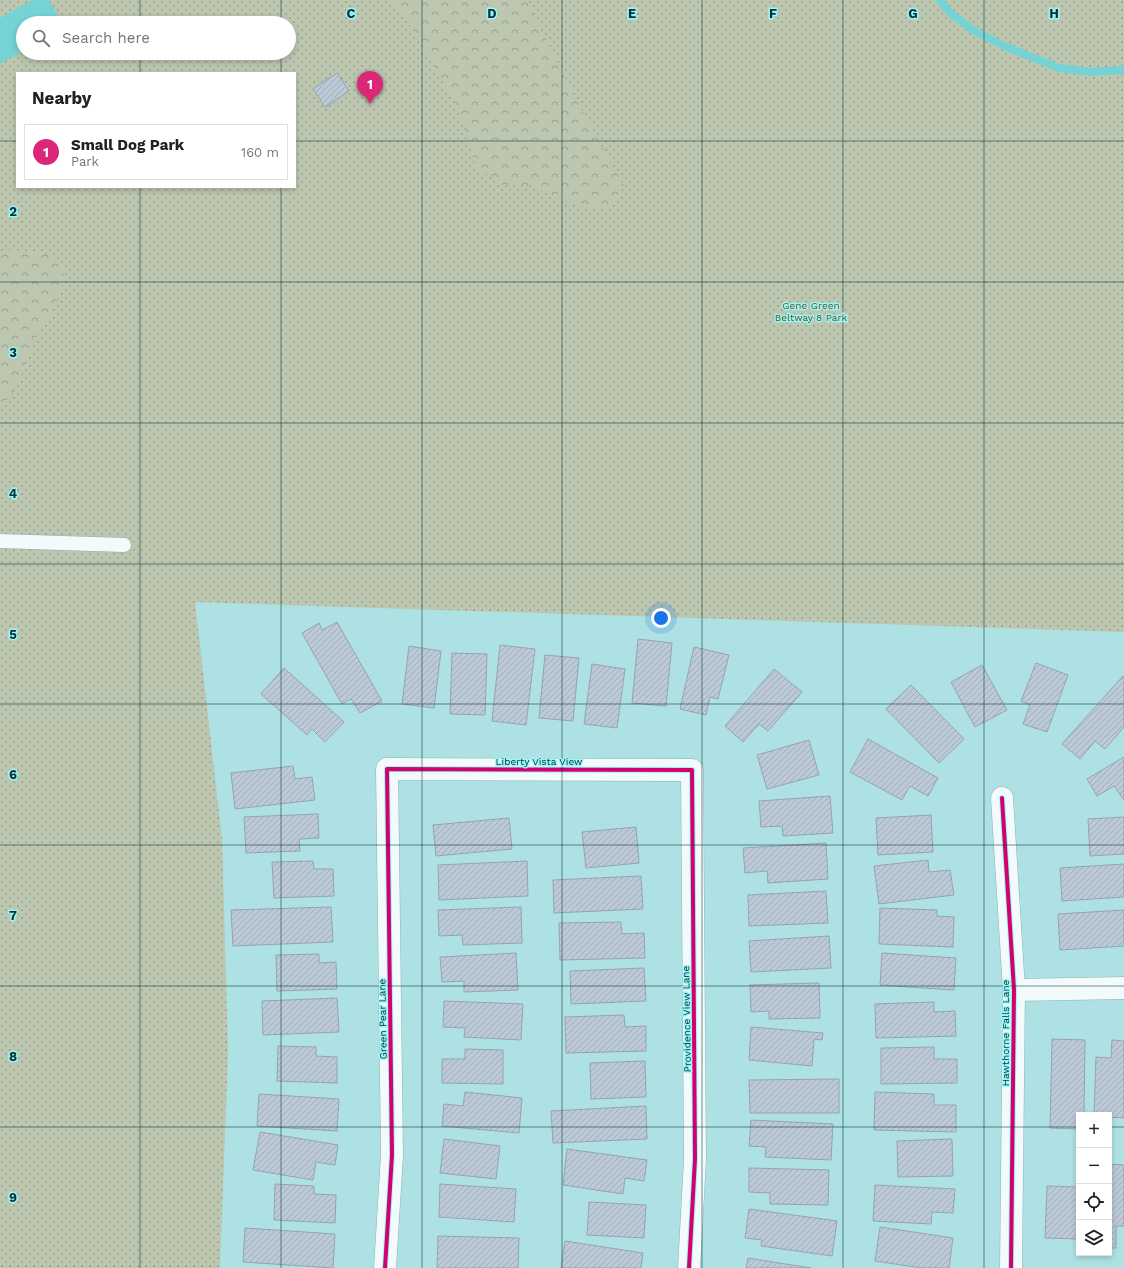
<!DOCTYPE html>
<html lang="en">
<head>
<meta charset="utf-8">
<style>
	body { margin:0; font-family:"Work Sans",sans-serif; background:#f2f2f2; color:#202124 }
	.controls { position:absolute; right:12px; bottom:12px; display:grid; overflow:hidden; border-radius:0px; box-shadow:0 2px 6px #0003 }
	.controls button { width:36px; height:36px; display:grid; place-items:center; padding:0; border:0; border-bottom:1px solid #e0e0e0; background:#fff; color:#202124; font:20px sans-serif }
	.you { position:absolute; left:661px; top:618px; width:14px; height:14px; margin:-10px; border:3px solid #fff; border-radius:50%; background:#1a73e8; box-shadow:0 0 0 6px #1a73e833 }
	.badge { display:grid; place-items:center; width:26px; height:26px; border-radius:50%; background:#db2777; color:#fff; font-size:13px; font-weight:700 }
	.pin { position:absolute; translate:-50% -33px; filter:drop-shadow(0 1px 2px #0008) }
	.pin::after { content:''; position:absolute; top:21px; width:14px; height:12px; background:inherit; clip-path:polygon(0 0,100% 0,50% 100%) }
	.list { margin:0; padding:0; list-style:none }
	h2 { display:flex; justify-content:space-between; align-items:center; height:52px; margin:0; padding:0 16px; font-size:17px }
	h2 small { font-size:13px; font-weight:400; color:#757577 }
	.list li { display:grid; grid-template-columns:26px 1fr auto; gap:12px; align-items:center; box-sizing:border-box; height:56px; margin:0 8px 8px; padding:0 8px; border:1px solid #e0e0e0; border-radius:0px }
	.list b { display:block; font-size:15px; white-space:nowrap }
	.list p { margin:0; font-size:13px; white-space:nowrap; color:#757577 }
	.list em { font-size:13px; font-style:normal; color:#757577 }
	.icon { flex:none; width:22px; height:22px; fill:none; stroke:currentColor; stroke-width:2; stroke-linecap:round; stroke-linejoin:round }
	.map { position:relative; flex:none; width:1124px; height:1268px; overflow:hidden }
	.search { position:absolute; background:#fff; box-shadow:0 2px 6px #0003; left:16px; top:16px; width:280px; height:44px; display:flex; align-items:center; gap:10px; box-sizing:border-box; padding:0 14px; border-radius:22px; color:#757577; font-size:15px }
	.panel { position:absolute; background:#fff; box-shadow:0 2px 6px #0003; left:16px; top:72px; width:280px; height:116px; border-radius:0px }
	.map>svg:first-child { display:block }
	.green { fill:url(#green-dots); fill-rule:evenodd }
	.forest { fill:url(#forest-crowns) }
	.water { fill:#75d3d6 }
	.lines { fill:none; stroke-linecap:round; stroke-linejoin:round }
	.stream { stroke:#75d3d6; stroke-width:8 }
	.building { fill:url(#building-hatch); stroke:#95a4af }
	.lane-casing { stroke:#8ab3b4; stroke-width:15 }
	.street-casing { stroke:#8ab3b4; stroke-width:23 }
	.lane { stroke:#f3fafb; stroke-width:14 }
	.street { stroke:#f3fafb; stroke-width:22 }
	.cycleway-casing { stroke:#98f6f9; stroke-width:6 }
	.cycleway { stroke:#d6006c; stroke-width:4 }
	.grid { fill:none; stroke:#093335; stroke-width:1; stroke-opacity:0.55 }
	.labels { text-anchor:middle; stroke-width:3; stroke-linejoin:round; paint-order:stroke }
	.park-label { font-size:10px; fill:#6b4e18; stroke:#98f6f9 }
	.street-label { font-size:10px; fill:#093335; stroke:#98f6f9 }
	.grid-label { font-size:13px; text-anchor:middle; font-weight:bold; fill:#093335; stroke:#98f6f9; stroke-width:3; stroke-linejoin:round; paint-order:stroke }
</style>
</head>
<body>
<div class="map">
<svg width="1124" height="1268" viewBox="0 0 1124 1268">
	<defs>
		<pattern id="green-dots" width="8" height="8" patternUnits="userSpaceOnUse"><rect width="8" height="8" fill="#bdc6af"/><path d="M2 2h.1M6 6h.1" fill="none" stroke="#98a18f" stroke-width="1.8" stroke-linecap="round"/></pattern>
		<pattern id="forest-crowns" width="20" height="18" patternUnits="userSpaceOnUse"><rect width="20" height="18" fill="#bdc6af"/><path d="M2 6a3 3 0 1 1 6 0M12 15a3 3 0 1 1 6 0" fill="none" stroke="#98a18f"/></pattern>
		<pattern id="building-hatch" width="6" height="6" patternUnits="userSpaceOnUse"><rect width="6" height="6" fill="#bcc9d7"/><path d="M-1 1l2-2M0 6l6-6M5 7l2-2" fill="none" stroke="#a0adb9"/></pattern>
	</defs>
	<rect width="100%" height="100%" fill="#aee1e3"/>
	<path class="green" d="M 0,0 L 1124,0 L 1124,632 L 195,602 L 222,838 L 228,1052 L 220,1268 L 0,1268 ZM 23,23 L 289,23 L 289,53 L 23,53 ZM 17,73 L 295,73 L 295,187 L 17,187 Z"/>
	<g class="forest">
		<path d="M 389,0 L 526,0 L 580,107 L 623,185 L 620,197 L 610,209 L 590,209 L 559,199 L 534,186 L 502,185 L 476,167 L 455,103 L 407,20 Z"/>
		<path d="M 14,250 L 51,255 L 62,264 L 64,277 L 60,294 L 52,313 L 35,339 L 20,379 L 12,394 L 0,407 L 0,251 Z"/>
	</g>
	<path class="water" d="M 32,0 L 49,0 L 62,23 L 23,23 L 23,51 L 0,64 L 0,18 Z"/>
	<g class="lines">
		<path class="stream" d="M 939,0 L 953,15 L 973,30 L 1004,46 L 1059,68 L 1090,72 L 1124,70"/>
	</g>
	<g class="building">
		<path d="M 337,73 L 349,91 L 325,107 L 313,89 Z"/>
		<path d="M 337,622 L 382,701 L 360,713 L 351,699 L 342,704 L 302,633 L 319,623 L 322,630 Z"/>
		<path d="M 638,639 L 672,643 L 666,706 L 632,703 Z"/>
		<path d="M 500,645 L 535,649 L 526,725 L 492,721 Z"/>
		<path d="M 409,646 L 441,651 L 434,708 L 402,704 Z"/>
		<path d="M 694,647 L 729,655 L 718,699 L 710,697 L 706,715 L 680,709 Z"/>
		<path d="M 452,653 L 487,654 L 485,715 L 450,714 Z"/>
		<path d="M 545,655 L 579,658 L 573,721 L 539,718 Z"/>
		<path d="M 1036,663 L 1068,675 L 1047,732 L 1023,724 L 1030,705 L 1021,701 Z"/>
		<path d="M 592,664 L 625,669 L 617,728 L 584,724 Z"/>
		<path d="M 982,665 L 1007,710 L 975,727 L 951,682 Z"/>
		<path d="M 284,668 L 344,722 L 325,742 L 312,729 L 307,735 L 261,694 Z"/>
		<path d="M 774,669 L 802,692 L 768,731 L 759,724 L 743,742 L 725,726 Z"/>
		<path d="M 1123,676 L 1124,677 L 1124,727 L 1105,749 L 1095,741 L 1080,759 L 1062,744 Z"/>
		<path d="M 911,685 L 964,739 L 939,763 L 886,709 Z"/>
		<path d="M 868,739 L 938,778 L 928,796 L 910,786 L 902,800 L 850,772 Z"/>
		<path d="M 809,740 L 819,775 L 767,789 L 757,755 Z"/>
		<path d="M 1124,757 L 1124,800 L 1114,786 L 1097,796 L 1087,779 Z"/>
		<path d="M 293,766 L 295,779 L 312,777 L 315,800 L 235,809 L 231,773 Z"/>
		<path d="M 830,796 L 833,833 L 783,836 L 782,826 L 761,827 L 759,801 Z"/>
		<path d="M 318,814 L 319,838 L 299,839 L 300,851 L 246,853 L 244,817 Z"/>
		<path d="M 931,815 L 933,852 L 878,855 L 876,818 Z"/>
		<path d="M 1124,817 L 1124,854 L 1090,856 L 1088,819 Z"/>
		<path d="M 509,818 L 512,849 L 436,856 L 433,825 Z"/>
		<path d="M 636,827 L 639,863 L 586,868 L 582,832 Z"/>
		<path d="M 826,843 L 828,879 L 768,883 L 767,871 L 745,873 L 743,848 Z"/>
		<path d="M 928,860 L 929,872 L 950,870 L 954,895 L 879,904 L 874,866 Z"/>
		<path d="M 313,861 L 314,869 L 333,869 L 334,896 L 274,898 L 272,862 Z"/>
		<path d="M 527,861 L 528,896 L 439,900 L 438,865 Z"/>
		<path d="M 1124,864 L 1124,897 L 1062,901 L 1060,868 Z"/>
		<path d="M 641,876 L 643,909 L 554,913 L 553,880 Z"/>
		<path d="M 826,891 L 828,923 L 749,926 L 748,895 Z"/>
		<path d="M 331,907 L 333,942 L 233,946 L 231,910 Z"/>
		<path d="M 521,907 L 522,943 L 463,945 L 462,935 L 439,936 L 438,910 Z"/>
		<path d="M 880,908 L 937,910 L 937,916 L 954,917 L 953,947 L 879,944 Z"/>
		<path d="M 1124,910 L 1124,946 L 1060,950 L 1058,914 Z"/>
		<path d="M 621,922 L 622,934 L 644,933 L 645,958 L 560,960 L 559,923 Z"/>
		<path d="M 829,936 L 831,968 L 751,972 L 749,941 Z"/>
		<path d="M 516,953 L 518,990 L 464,992 L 464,981 L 442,982 L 440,957 Z"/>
		<path d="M 882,953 L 956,958 L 954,990 L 880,985 Z"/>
		<path d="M 319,954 L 319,963 L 336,962 L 337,989 L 277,991 L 276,955 Z"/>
		<path d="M 644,968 L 646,1001 L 571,1004 L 570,971 Z"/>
		<path d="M 819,983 L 820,1018 L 769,1019 L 769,1011 L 751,1012 L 750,985 Z"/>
		<path d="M 337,998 L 339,1032 L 263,1035 L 262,1001 Z"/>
		<path d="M 444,1001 L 523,1004 L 521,1040 L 464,1037 L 465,1028 L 443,1027 Z"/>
		<path d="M 934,1002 L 934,1012 L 955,1011 L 956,1036 L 876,1038 L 875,1004 Z"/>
		<path d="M 624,1015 L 625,1027 L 646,1026 L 646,1051 L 566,1053 L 565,1017 Z"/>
		<path d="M 751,1027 L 823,1033 L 822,1040 L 814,1039 L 812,1066 L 749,1060 Z"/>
		<path d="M 1052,1039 L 1085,1040 L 1084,1115 L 1079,1115 L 1079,1129 L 1050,1128 Z"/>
		<path d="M 1112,1040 L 1124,1041 L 1124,1118 L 1109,1117 L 1109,1115 L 1094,1115 L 1096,1057 L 1111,1058 Z"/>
		<path d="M 278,1046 L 316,1047 L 316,1056 L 337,1057 L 337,1083 L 277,1081 Z"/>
		<path d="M 934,1047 L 934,1059 L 957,1059 L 957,1083 L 881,1084 L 881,1048 Z"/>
		<path d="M 465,1049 L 503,1050 L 503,1084 L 442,1083 L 442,1059 L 465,1059 Z"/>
		<path d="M 645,1061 L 646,1097 L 591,1099 L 590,1063 Z"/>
		<path d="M 839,1079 L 839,1113 L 750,1113 L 749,1080 Z"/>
		<path d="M 465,1092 L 522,1098 L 519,1133 L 442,1126 L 444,1104 L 463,1106 Z"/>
		<path d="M 875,1092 L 934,1094 L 934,1105 L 956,1105 L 956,1132 L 874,1130 Z"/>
		<path d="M 259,1094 L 339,1099 L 337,1131 L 257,1126 Z"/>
		<path d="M 646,1106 L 647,1139 L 553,1143 L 551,1111 Z"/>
		<path d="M 751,1120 L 833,1124 L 831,1160 L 765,1157 L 766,1147 L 749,1146 Z"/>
		<path d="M 260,1132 L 338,1145 L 335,1165 L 316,1162 L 313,1180 L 253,1170 Z"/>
		<path d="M 444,1139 L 500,1146 L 496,1179 L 440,1173 Z"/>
		<path d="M 952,1139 L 953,1176 L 898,1177 L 897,1141 Z"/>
		<path d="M 567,1149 L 647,1160 L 644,1181 L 625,1178 L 623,1194 L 563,1185 Z"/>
		<path d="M 1109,1164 L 1124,1165 L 1124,1226 L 1116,1226 L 1116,1248 L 1109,1248 Z"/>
		<path d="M 749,1168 L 829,1170 L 828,1205 L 770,1204 L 770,1193 L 749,1192 Z"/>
		<path d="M 275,1184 L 314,1186 L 314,1194 L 336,1195 L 335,1223 L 274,1220 Z"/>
		<path d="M 440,1184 L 516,1189 L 514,1222 L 439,1217 Z"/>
		<path d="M 875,1185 L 955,1189 L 953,1213 L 932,1212 L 931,1224 L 873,1221 Z"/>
		<path d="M 1047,1186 L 1079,1187 L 1079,1239 L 1045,1238 Z"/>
		<path d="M 589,1202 L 646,1205 L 644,1238 L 587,1235 Z"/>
		<path d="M 749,1209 L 837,1221 L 832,1256 L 761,1246 L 762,1240 L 745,1238 Z"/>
		<path d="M 880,1227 L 953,1238 L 949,1268 L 922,1268 L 875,1261 Z"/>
		<path d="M 245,1228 L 335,1234 L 333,1268 L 243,1262 Z"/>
		<path d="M 438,1236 L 519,1238 L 518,1268 L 437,1268 Z"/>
		<path d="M 565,1241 L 643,1253 L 641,1268 L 561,1268 Z"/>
		<path d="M 748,1258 L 811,1268 L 746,1268 Z"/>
	</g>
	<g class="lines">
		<defs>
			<path id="lane" d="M 0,541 L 124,545"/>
			<g id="street">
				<path d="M 1002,798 L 1014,990 L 1011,1268"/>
				<path d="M 1014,990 L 1124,988"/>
				<path d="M 385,1268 L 392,1155 L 387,769 L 692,770 L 695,1159 L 689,1268"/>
			</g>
		</defs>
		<use href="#lane" class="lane-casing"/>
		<use href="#street" class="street-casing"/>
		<use href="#lane" class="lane"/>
		<use href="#street" class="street"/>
		<defs>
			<g id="cycleway">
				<path d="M 1002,798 L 1014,990 L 1011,1268"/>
				<path d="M 385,1268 L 392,1155 L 387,769 L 692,770 L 695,1159 L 689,1268"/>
			</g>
		</defs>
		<use href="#cycleway" class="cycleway-casing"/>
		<use href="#cycleway" class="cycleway"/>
	</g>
	<path class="grid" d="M 140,0 L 140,23M 281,0 L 281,23M 422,0 L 422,1268M 562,0 L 562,1268M 702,0 L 702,1268M 843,0 L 843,1268M 984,0 L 984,1268M 140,53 L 140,73M 281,53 L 281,73M 0,141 L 17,141M 295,141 L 1124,141M 140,187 L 140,1268M 281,187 L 281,1268M 0,282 L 1124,282M 0,423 L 1124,423M 0,564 L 1124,564M 0,704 L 1124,704M 0,845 L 1124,845M 0,986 L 1124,986M 0,1127 L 1079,1127M 1109,1127 L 1124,1127"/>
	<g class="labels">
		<g class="park-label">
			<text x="811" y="309">Gene Green<tspan x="811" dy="12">Beltway 8 Park</tspan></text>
		</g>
		<g class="street-label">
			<text x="539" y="765">Liberty Vista View</text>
			<text transform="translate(382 1019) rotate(-91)" y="4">Green Pear Lane</text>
			<text transform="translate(686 1019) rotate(-91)" y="4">Providence View Lane</text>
			<text transform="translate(1005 1033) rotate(-90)" y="4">Hawthorne Falls Lane</text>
		</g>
	</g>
	<g class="grid-label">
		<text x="351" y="18">C</text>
		<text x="492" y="18">D</text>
		<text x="632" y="18">E</text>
		<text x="773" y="18">F</text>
		<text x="913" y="18">G</text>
		<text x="1054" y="18">H</text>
		<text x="13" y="216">2</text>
		<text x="13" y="357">3</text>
		<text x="13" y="498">4</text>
		<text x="13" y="639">5</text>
		<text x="13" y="779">6</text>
		<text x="13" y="920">7</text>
		<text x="13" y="1061">8</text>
		<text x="13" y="1202">9</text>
	</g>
</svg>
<div class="controls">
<button>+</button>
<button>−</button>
<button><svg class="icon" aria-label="locate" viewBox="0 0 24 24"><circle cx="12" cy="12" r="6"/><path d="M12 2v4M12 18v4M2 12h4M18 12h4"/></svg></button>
<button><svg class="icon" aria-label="layers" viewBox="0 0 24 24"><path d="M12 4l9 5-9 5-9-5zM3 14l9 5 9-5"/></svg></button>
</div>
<div class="you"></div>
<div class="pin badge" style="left:370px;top:104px">1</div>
<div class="search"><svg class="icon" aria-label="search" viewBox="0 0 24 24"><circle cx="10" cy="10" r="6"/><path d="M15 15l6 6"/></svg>Search here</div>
<section class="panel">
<h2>Nearby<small></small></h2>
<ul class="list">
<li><span class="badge">1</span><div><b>Small Dog Park</b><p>Park</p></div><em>160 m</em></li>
</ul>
</section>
</div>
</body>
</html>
